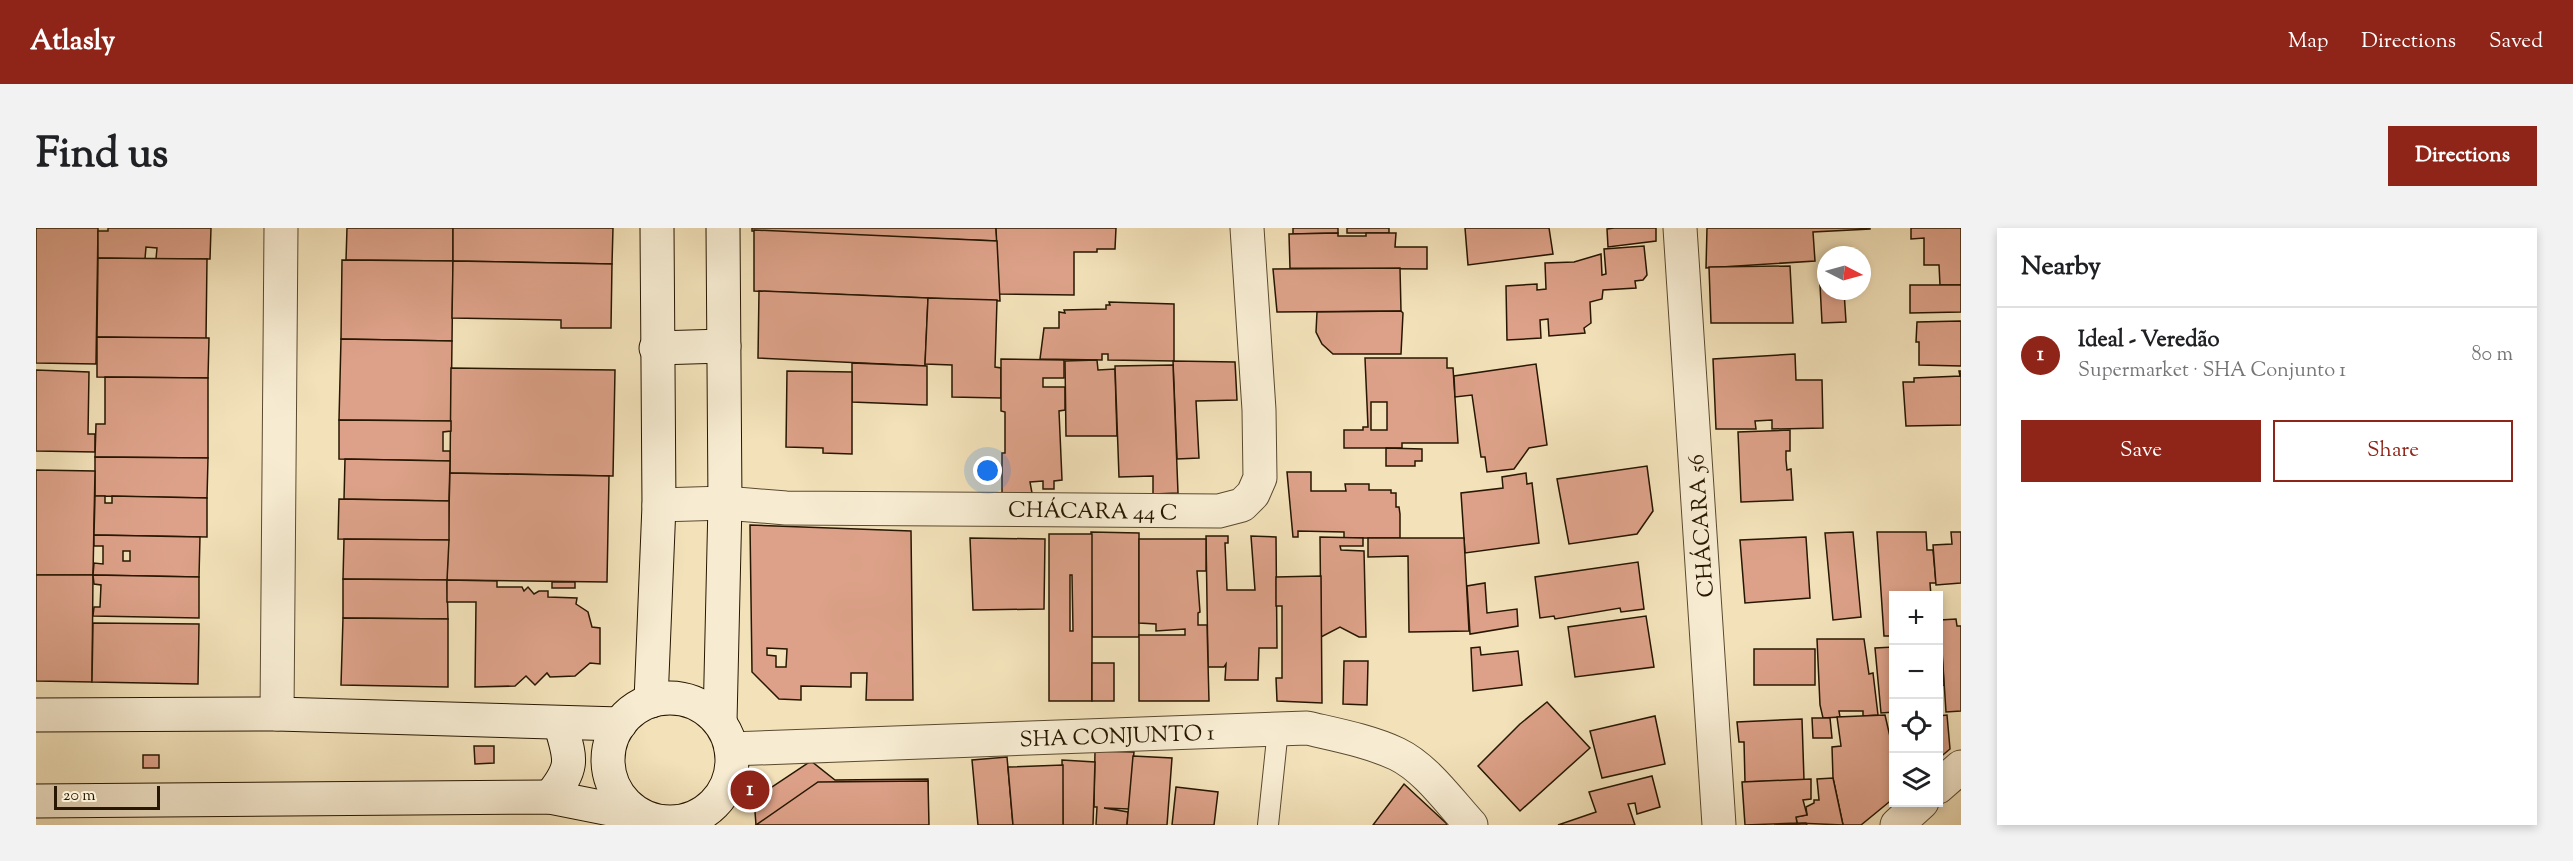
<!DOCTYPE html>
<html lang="en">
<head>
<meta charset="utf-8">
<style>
	body { margin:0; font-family:"Sorts Mill Goudy",serif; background:#f2f2f2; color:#202124 }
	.controls { position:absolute; right:18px; bottom:18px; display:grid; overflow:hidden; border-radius:0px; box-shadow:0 3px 9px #0003 }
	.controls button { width:54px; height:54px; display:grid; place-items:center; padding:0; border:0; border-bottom:2px solid #e0e0e0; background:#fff; color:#202124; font:30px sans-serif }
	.compass { position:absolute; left:1781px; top:18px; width:54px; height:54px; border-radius:50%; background:#fff; box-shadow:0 3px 9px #0003; rotate:96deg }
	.scale { position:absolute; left:18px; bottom:15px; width:106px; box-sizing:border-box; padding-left:6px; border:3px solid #271701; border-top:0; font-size:16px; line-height:21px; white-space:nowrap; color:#271701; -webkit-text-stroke:4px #f7ecd2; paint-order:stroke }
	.you { position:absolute; left:952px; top:243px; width:21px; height:21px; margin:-15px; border:4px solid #fff; border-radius:50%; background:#1a73e8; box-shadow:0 0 0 9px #1a73e833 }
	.badge { display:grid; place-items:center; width:39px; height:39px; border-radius:50%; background:#8f2418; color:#fff; font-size:20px; font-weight:700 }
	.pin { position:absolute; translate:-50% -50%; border:3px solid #fff; box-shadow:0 2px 6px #0006 }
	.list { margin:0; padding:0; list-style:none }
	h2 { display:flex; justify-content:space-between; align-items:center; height:78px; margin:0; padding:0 24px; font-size:26px }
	h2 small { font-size:20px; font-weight:400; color:#757577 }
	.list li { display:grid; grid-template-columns:39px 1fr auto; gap:18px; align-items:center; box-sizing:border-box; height:96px; padding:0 24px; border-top:2px solid #e0e0e0 }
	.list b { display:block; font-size:22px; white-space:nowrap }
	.list p { margin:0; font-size:20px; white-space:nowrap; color:#757577 }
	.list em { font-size:20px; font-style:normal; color:#757577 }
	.actions { display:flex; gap:12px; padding:18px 24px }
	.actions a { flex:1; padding:14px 0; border:2px solid #8f2418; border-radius:0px; text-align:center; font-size:21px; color:#8f2418 }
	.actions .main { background:#8f2418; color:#fff }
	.icon { flex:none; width:33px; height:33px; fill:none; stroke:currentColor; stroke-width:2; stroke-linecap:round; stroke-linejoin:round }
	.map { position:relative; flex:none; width:1925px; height:597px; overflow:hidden; border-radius:0px }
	header { display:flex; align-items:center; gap:36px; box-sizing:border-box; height:84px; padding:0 30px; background:#8f2418; color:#fff }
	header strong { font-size:28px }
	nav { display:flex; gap:33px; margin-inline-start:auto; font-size:21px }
	.intro { display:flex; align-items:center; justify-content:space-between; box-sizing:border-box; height:144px; padding:0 36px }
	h1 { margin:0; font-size:42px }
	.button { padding:15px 27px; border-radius:0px; background:#8f2418; color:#fff; font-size:21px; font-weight:700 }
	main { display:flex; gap:36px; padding:0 36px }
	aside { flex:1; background:#fff; border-radius:0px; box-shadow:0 3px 9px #0003 }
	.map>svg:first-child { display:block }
	.building { fill:#dca188; stroke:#271701; stroke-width:1.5; fill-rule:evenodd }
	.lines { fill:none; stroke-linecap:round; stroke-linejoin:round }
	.lane-casing { stroke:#5a4a2f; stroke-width:22 }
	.street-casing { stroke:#5a4a2f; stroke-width:35 }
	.secondary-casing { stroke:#271701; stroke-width:35 }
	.lane { stroke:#f7ecd2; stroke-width:20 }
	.street { stroke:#f7ecd2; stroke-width:33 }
	.secondary { stroke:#f7ecd2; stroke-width:33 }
	.labels { text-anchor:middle; stroke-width:6; stroke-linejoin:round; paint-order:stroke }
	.street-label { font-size:22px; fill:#271701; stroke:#f7ecd2 }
</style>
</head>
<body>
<header>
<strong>Atlasly</strong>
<nav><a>Map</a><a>Directions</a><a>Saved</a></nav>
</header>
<div class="intro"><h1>Find us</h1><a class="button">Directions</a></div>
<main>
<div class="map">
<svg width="1925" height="597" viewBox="0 0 1925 597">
	<rect width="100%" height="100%" fill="#f2e1b9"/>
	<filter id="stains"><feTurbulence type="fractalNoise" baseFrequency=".00333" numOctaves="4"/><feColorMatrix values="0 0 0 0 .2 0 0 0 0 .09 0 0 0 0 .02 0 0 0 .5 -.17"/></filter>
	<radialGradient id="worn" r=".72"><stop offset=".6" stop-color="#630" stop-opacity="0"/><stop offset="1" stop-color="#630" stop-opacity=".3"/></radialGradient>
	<g class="building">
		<path d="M 0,0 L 62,0 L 60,136 L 0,135 Z"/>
		<path d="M 72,0 L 175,0 L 174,31 L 120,31 L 121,20 L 110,19 L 109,31 L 62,30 L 62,3 L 72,3 Z"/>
		<path d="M 311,0 L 417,0 L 417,33 L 310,32 Z"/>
		<path d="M 417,0 L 577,0 L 576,36 L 417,33 Z"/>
		<path d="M 716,0 L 960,0 L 961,13 L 716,3 Z"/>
		<path d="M 960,0 L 1080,0 L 1079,21 L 1061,21 L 1061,24 L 1038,24 L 1038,67 L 963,66 Z"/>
		<path d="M 1257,0 L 1302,0 L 1302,5 L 1257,6 Z"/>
		<rect x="1311" y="0" width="42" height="5"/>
		<path d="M 1429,0 L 1513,0 L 1517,26 L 1432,37 Z"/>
		<path d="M 1578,0 L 1620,0 L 1620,13 L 1572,19 L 1571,1 Z"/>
		<path d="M 1671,0 L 1834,0 L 1834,1 L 1777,4 L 1779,33 L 1670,40 Z"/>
		<path d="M 1875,0 L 1925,0 L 1925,57 L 1904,57 L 1903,37 L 1888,37 L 1888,10 L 1875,11 Z"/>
		<path d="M 718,2 L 961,13 L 964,73 L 718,63 Z"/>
		<path d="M 1302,5 L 1302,8 L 1330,8 L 1330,5 L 1360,5 L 1359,19 L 1391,19 L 1391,41 L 1254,40 L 1253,6 Z"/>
		<path d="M 1608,18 L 1611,47 L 1607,52 L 1599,53 L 1600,60 L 1567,62 L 1566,71 L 1554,74 L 1555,95 L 1548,100 L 1549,105 L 1513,108 L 1512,91 L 1504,92 L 1505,110 L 1471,112 L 1470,58 L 1501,56 L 1501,62 L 1510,61 L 1509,35 L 1538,34 L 1565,26 L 1566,47 L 1570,46 L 1568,21 Z"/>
		<path d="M 62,30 L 171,31 L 170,111 L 61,109 Z"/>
		<path d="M 306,32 L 417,33 L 416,113 L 305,111 Z"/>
		<path d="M 417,33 L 576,36 L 575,100 L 525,100 L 525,92 L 416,90 Z"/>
		<path d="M 1754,38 L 1757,95 L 1675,95 L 1673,39 Z"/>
		<path d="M 1364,40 L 1365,83 L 1241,84 L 1237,41 Z"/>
		<path d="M 1784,57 L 1790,57 L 1790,63 L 1808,63 L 1810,94 L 1786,95 Z"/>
		<path d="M 1874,57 L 1925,57 L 1925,84 L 1874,85 Z"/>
		<path d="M 723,63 L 892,70 L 889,138 L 722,130 Z"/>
		<path d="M 892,70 L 961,72 L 959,139 L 965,140 L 965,170 L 916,169 L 916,137 L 889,136 Z"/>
		<path d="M 1073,74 L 1138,76 L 1138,133 L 1072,132 L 1072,126 L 1066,126 L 1066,132 L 1004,131 L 1008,100 L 1023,100 L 1023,84 L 1029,85 L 1028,82 L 1070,81 L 1070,77 L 1074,77 Z"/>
		<path d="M 1365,83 L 1367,85 L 1365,126 L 1297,126 L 1286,116 L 1280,104 L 1281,84 Z"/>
		<path d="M 1925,93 L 1925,138 L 1883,137 L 1883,114 L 1880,114 L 1881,94 Z"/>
		<path d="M 61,109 L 173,110 L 172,150 L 61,149 Z"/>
		<path d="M 305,111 L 416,113 L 415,193 L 303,192 Z"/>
		<path d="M 1759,126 L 1760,152 L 1786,152 L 1787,200 L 1736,201 L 1736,192 L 1719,193 L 1720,201 L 1680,201 L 1677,131 Z"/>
		<path d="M 1329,130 L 1411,130 L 1411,140 L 1417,140 L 1422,215 L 1366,215 L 1366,220 L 1308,220 L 1308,202 L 1327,202 L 1327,199 L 1332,199 ZM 1335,174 L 1351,174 L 1351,202 L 1335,202 Z"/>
		<path d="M 965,131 L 1028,132 L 1028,150 L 1007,150 L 1007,159 L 1029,159 L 1029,182 L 1023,183 L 1026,252 L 1018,253 L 1018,261 L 1007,261 L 1007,253 L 994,254 L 996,265 L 966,265 L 966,225 L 969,225 L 969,184 L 965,183 Z"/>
		<path d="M 1061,132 L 1062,142 L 1079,141 L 1081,208 L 1030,208 L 1029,133 Z"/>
		<path d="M 1137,133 L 1199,134 L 1201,172 L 1160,173 L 1163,230 L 1141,231 Z"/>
		<path d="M 816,135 L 891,138 L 891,177 L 816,174 Z"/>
		<path d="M 1500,136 L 1511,217 L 1493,220 L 1478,241 L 1451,244 L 1449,229 L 1445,229 L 1436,167 L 1419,169 L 1418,148 Z"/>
		<path d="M 1137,137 L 1142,265 L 1117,266 L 1117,248 L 1083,249 L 1079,138 Z"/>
		<path d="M 415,140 L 579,142 L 577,248 L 414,245 Z"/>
		<path d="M 0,142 L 53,144 L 52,206 L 59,206 L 59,224 L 0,223 Z"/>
		<path d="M 751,143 L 816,144 L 816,226 L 787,225 L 787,220 L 750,219 Z"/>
		<path d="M 1923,143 L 1925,143 L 1925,197 L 1870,198 L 1867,154 L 1878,154 L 1878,150 L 1924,148 Z"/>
		<path d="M 69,149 L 172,150 L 172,230 L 59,229 L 60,196 L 69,196 Z"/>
		<path d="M 303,192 L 415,193 L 415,203 L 407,204 L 407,223 L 414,223 L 414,233 L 303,231 Z"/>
		<path d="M 1754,202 L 1754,223 L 1750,223 L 1750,232 L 1751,242 L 1755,241 L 1757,272 L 1705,274 L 1702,204 Z"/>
		<path d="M 1350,220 L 1386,221 L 1386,233 L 1379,233 L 1379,238 L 1350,238 Z"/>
		<path d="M 59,229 L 172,230 L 171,270 L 59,268 Z"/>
		<path d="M 309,231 L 414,233 L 413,273 L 308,271 Z"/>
		<path d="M 1611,238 L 1617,283 L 1601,306 L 1533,316 L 1521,251 Z"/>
		<path d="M 0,242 L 59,243 L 57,347 L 0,347 Z"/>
		<path d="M 1251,244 L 1275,244 L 1275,263 L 1310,263 L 1309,256 L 1333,256 L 1333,262 L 1355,262 L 1355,265 L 1360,265 L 1360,279 L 1363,279 L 1364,286 L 1364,310 L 1308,310 L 1308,304 L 1262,303 L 1262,309 L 1257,309 Z"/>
		<path d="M 414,245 L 573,248 L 571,354 L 411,352 Z"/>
		<path d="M 1490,245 L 1491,256 L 1496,255 L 1503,315 L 1429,325 L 1425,265 L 1467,260 L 1466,249 Z"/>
		<path d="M 59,268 L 69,268 L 69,275 L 76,275 L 76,268 L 171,270 L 171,309 L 58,307 Z"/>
		<path d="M 303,271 L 413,273 L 413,312 L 302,311 Z"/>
		<path d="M 714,297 L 875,303 L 877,472 L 830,472 L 831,445 L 815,445 L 815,459 L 765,458 L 765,472 L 743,471 L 716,444 ZM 731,420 L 751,421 L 750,439 L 740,439 L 740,428 L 731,427 Z"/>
		<path d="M 1055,304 L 1103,305 L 1103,409 L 1056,409 Z"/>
		<path d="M 1817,304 L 1825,389 L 1797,392 L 1789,305 Z"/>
		<path d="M 1841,304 L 1890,304 L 1891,322 L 1897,322 L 1900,355 L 1894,355 L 1895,368 L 1858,368 L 1858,408 L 1848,408 Z"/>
		<path d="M 1915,304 L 1925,304 L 1925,355 L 1900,357 L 1897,317 L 1916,316 Z"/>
		<path d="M 1013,306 L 1056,306 L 1056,473 L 1013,473 ZM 1034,347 L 1036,347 L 1037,403 L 1034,403 Z"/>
		<path d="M 58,307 L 164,309 L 163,349 L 57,347 L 58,335 L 67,336 L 67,318 L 58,318 ZM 87,323 L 94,323 L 94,333 L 87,333 Z"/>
		<path d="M 1170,308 L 1192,308 L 1192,315 L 1189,315 L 1191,362 L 1219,362 L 1215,308 L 1240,309 L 1241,420 L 1223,420 L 1222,452 L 1189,452 L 1190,436 L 1188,439 L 1172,439 Z"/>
		<path d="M 1284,309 L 1327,310 L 1327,318 L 1304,318 L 1305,322 L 1328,323 L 1330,409 L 1323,409 L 1304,399 L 1285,409 Z"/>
		<path d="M 1770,309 L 1774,370 L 1709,375 L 1704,312 Z"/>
		<path d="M 934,310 L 1009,311 L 1008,381 L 937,382 Z"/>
		<path d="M 1332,310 L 1428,310 L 1433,403 L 1373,404 L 1372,328 L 1332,329 Z"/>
		<path d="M 308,311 L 413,312 L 411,352 L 307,351 Z"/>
		<path d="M 1103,311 L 1170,311 L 1170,343 L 1161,343 L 1164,384 L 1162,385 L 1162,397 L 1171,397 L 1173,473 L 1103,473 L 1103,407 L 1149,407 L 1149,401 L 1120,403 L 1120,396 L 1103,395 Z"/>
		<path d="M 1602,334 L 1608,381 L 1585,384 L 1584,380 L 1519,391 L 1518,388 L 1504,390 L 1499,349 Z"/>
		<path d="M 0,347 L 57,347 L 56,454 L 0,453 Z"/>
		<path d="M 57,347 L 163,349 L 163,390 L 57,388 L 58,379 L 64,379 L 65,357 L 58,356 Z"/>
		<path d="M 1285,348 L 1286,475 L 1241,473 L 1240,450 L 1246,450 L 1246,378 L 1240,378 L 1240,349 Z"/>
		<path d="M 307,351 L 411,352 L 412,391 L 307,390 Z"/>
		<path d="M 411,352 L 461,353 L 461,359 L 486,359 L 488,363 L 492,359 L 498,366 L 503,363 L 512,363 L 512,369 L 541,370 L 540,376 L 552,384 L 556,399 L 564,400 L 564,436 L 554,435 L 539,448 L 514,449 L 511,445 L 499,457 L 490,448 L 479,458 L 439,459 L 440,374 L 411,374 Z"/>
		<rect x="516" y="354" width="23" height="6"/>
		<path d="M 1449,355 L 1451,385 L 1481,381 L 1482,398 L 1434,406 L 1431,358 Z"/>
		<path d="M 1610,388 L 1618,439 L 1539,449 L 1532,399 Z"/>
		<path d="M 307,390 L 412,391 L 412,459 L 305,457 Z"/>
		<path d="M 1920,391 L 1921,398 L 1925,398 L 1925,483 L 1910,484 L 1904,392 Z"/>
		<path d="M 57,395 L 163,396 L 162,456 L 56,454 Z"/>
		<path d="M 1781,411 L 1828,411 L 1833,446 L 1837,445 L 1842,487 L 1827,488 L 1827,483 L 1803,483 L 1804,489 L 1787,490 L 1784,477 Z"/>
		<path d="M 1902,411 L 1905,411 L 1908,457 L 1902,458 Z"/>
		<path d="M 1444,419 L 1445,427 L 1482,423 L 1486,457 L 1437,463 L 1435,420 Z"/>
		<path d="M 1858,419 L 1858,484 L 1845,485 L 1839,420 Z"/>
		<rect x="1718" y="421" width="61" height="36"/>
		<path d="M 1308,433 L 1332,433 L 1331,477 L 1307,476 Z"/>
		<rect x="1056" y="435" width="22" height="38"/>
		<path d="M 1511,474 L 1554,520 L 1484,583 L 1442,538 L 1484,496 Z"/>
		<path d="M 1849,487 L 1858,526 L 1858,570 L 1825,597 L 1807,597 L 1797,550 L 1796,519 L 1805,518 L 1801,489 Z"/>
		<path d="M 1911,487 L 1914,521 L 1902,531 L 1902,488 Z"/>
		<path d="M 1619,488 L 1629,536 L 1566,550 L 1554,503 Z"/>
		<path d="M 1776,490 L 1794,490 L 1796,510 L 1777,510 Z"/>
		<path d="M 1766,491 L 1768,552 L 1709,554 L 1708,514 L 1703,514 L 1701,494 Z"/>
		<path d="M 438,518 L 458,518 L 458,535 L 439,536 Z"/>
		<path d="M 1059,523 L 1098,524 L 1093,581 L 1068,580 L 1092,584 L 1091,597 L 1060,597 L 1061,579 L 1058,579 Z"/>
		<rect x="107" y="527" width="16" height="13"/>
		<path d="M 1097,528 L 1136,530 L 1131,597 L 1091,597 Z"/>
		<path d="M 971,529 L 977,597 L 942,597 L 936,532 Z"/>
		<path d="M 1026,532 L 1059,534 L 1057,597 L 1027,597 Z"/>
		<path d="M 775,533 L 799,552 L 892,551 L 892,597 L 720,597 L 718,571 Z"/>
		<path d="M 1027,537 L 1027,597 L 977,597 L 972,539 Z"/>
		<path d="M 1616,548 L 1624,579 L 1601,586 L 1599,575 L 1592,576 L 1599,597 L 1522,597 L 1560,584 L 1553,564 Z"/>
		<path d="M 1797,550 L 1807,597 L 1761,595 L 1760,589 L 1771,587 L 1770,579 L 1778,575 L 1778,572 L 1783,572 L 1781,551 Z"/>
		<path d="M 1775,551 L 1775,571 L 1767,572 L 1771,587 L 1760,589 L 1761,595 L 1709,597 L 1706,554 Z"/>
		<path d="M 892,553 L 893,597 L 720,597 L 782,554 Z"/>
		<path d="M 1368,556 L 1411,596 L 1410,597 L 1337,597 Z"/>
		<path d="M 1140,559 L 1182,564 L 1178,597 L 1136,597 Z"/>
		<path d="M 1770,595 L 1771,597 L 1738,597 L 1753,596 Z"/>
	</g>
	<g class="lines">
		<defs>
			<path id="lane" d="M 1232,597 L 1242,501"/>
			<g id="street">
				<path d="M 1644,0 L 1683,597"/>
				<path d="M 623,277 L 689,275 L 750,280 L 1183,283 L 1206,277 L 1217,266 L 1224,250 L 1223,182 L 1211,0"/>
				<path d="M 241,486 L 245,0"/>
				<path d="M 695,521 L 1271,500 C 1301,507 1333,513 1361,526 C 1390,540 1413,573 1435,597"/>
				<path d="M 1902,559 L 1925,539"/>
				<path d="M 1861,597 L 1886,574"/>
			</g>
			<g id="secondary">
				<path d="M 620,120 L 688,118"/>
				<circle cx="634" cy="532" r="62"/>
				<path d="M 615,473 L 623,277 L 621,0"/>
				<path d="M 0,487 L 241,486 L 584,496"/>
				<path d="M 684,494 L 689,275 L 687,0"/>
				<path d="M 514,569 C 539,538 535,532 524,495"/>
				<path d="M 0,573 L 514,569 L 604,587"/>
			</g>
		</defs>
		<use href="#lane" class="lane-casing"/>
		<use href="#street" class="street-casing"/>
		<use href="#secondary" class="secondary-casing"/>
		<use href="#lane" class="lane"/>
		<use href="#street" class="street"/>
		<use href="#secondary" class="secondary"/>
	</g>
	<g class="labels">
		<g class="street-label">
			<text transform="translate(1057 282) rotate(1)" y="8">CHÁCARA 44 C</text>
			<text transform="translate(1664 298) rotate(-94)" y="8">CHÁCARA 56</text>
			<text transform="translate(1081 507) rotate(-2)" y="8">SHA CONJUNTO 1</text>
		</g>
	</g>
	<rect width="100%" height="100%" filter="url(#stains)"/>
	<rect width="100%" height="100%" fill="url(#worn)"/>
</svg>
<div class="controls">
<button>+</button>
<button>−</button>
<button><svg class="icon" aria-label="locate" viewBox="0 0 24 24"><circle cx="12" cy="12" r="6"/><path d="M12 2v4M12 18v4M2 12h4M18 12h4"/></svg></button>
<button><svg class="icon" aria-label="layers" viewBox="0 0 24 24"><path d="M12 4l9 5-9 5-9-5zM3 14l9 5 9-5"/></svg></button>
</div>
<svg class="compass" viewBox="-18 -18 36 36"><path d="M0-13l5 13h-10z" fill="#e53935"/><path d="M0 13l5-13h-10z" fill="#757577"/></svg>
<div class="scale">20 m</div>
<div class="you"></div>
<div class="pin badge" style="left:714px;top:562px">1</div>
</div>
<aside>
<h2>Nearby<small></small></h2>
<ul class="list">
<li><span class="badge">1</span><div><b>Ideal - Veredão</b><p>Supermarket · SHA Conjunto 1</p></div><em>80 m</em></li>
</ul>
<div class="actions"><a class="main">Save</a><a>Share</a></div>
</aside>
</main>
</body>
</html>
